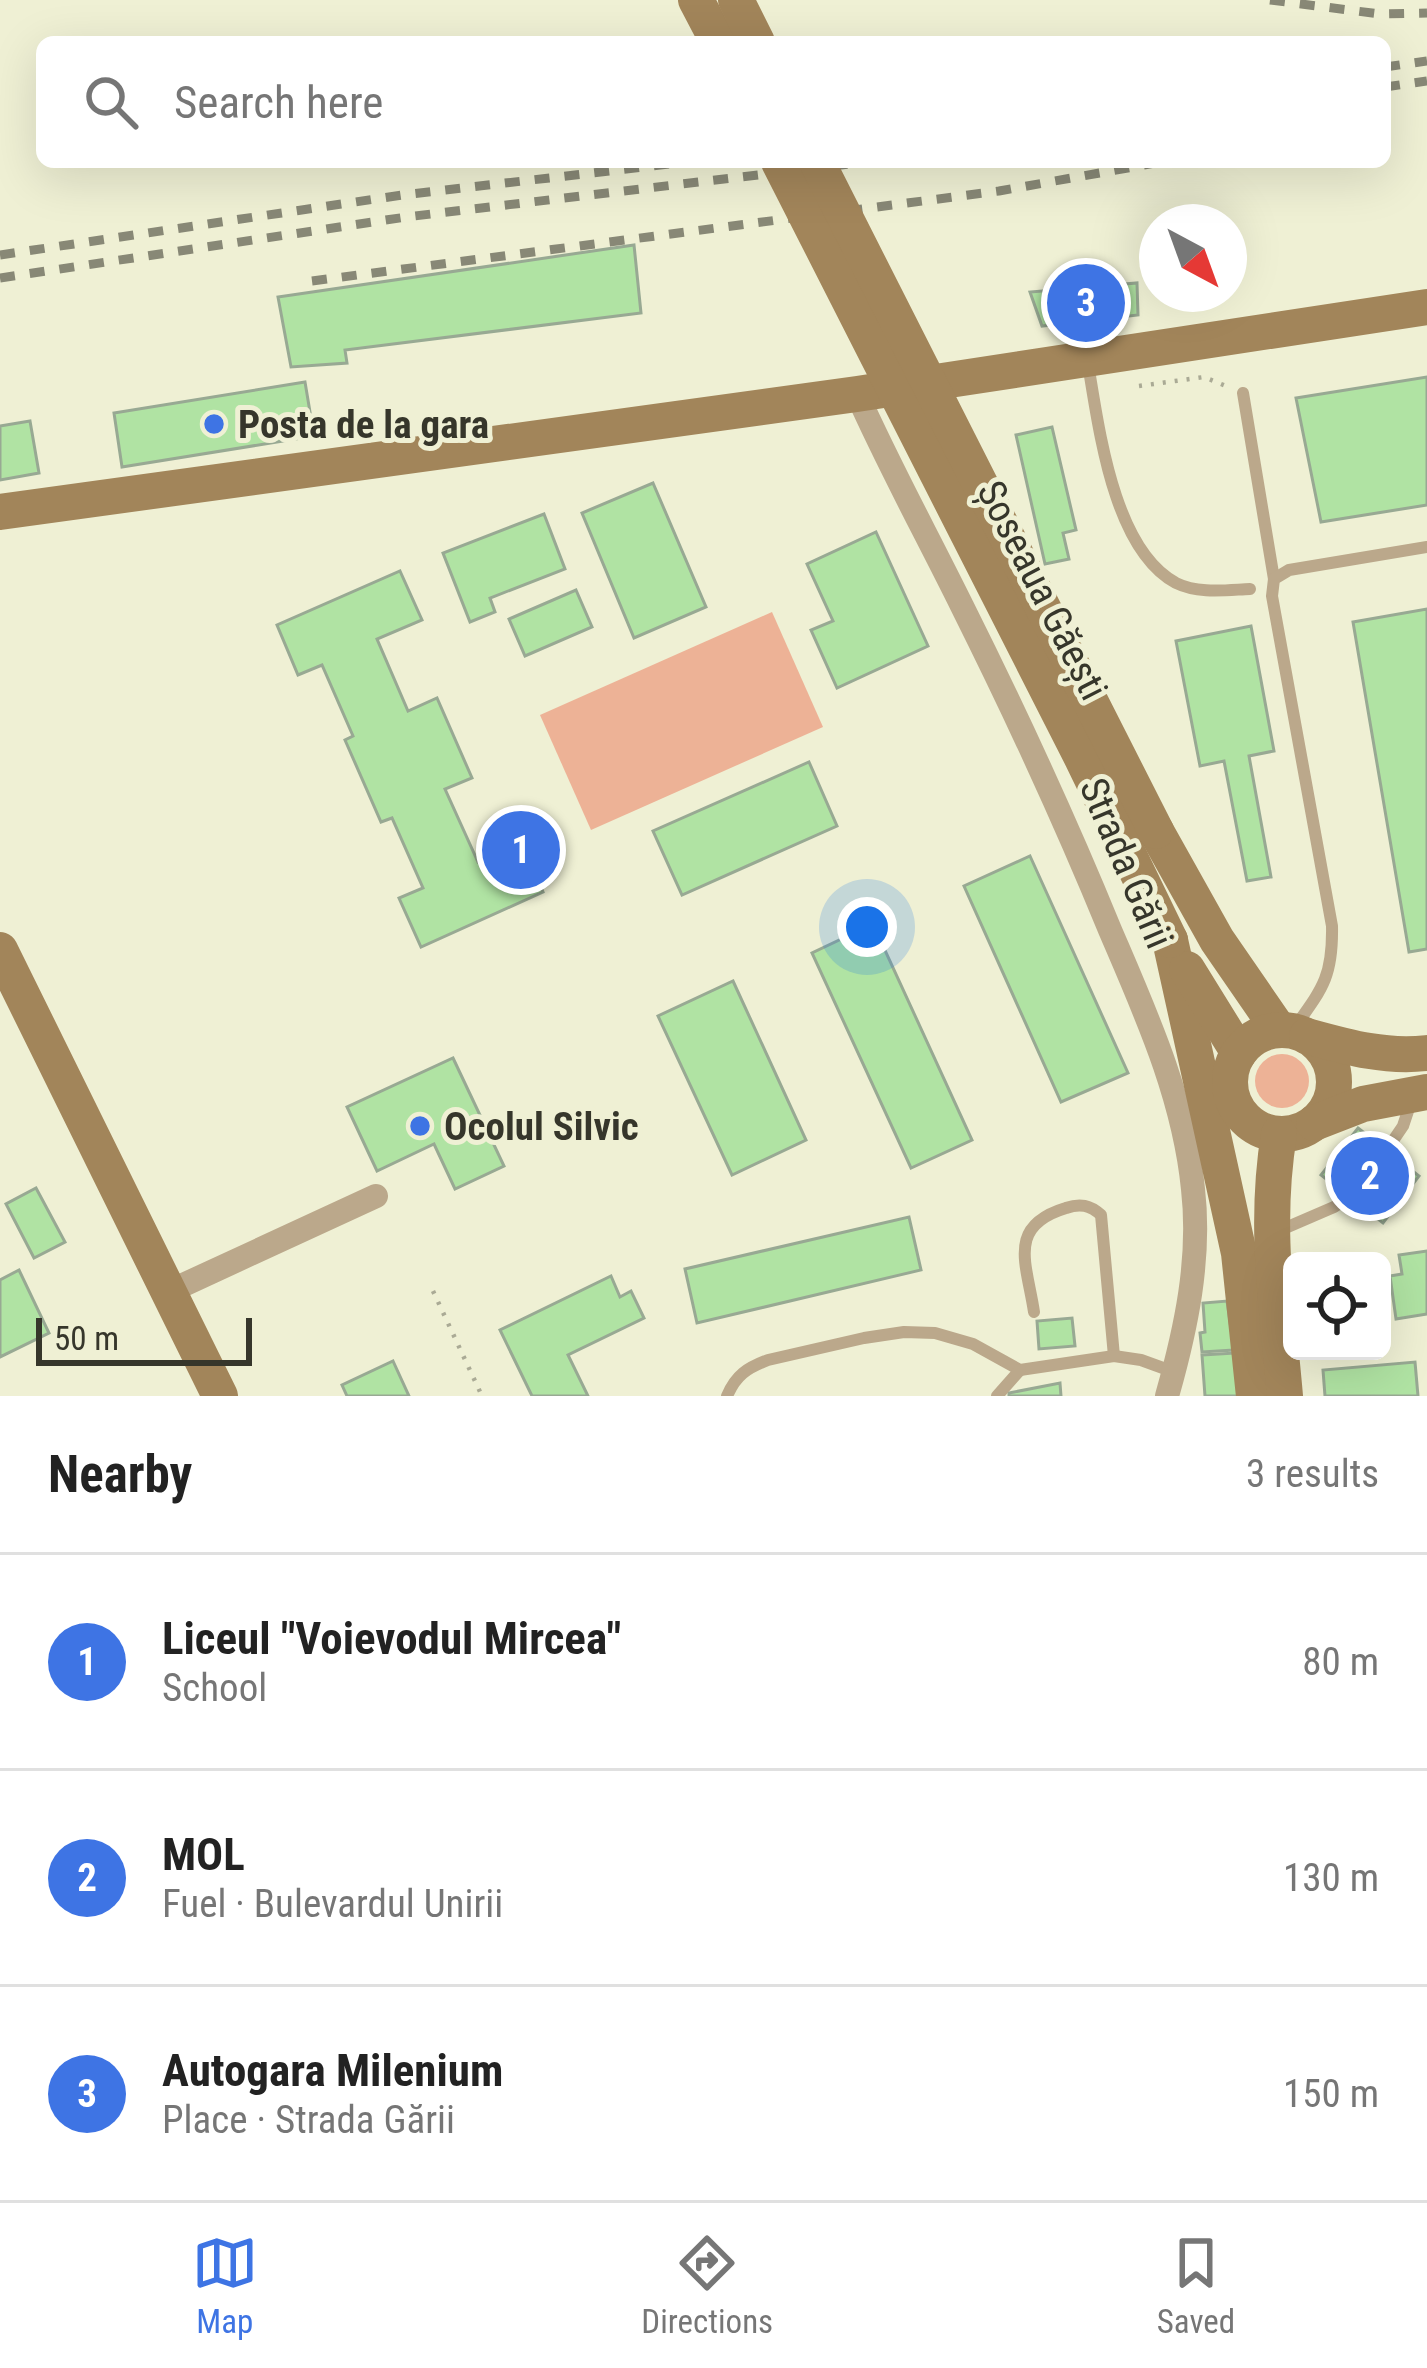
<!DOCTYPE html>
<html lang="en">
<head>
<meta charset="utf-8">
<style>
	body { margin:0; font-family:"Roboto Condensed",sans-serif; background:#f2f2f2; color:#222 }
	.controls { position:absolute; right:36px; bottom:36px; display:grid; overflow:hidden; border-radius:18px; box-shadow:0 12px 48px #0002 }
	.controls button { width:108px; height:108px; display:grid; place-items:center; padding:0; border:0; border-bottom:3px solid #e0e0e0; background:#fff; color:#222; font:60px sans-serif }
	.compass { position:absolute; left:1139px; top:204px; width:108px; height:108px; border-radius:50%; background:#fff; box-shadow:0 12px 48px #0002; rotate:139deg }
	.scale { position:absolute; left:36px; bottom:30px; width:216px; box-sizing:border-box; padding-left:12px; border:6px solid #36362b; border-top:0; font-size:33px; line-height:42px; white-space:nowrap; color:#36362b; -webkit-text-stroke:9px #eff0d4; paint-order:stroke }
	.you { position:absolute; left:867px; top:927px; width:42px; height:42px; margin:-30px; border:9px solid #fff; border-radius:50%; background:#1a73e8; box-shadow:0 0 0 18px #1a73e833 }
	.badge { display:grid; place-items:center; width:78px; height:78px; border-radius:50%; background:#3e74e4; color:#fff; font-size:39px; font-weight:700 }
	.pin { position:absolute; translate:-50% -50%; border:6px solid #fff; box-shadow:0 3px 12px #0006 }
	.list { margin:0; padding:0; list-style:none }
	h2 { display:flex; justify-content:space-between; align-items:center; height:156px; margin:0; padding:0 48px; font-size:51px }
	h2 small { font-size:39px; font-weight:400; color:#767676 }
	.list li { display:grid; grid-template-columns:78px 1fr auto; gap:36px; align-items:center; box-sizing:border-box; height:216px; padding:0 48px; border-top:3px solid #e0e0e0 }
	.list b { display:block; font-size:45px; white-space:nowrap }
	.list p { margin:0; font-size:39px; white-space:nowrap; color:#767676 }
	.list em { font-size:39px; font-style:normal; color:#767676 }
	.icon { flex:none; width:66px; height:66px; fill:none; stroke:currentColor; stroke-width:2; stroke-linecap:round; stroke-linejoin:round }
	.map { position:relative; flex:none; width:1427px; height:1396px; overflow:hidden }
	.search { position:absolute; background:#fff; box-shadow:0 12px 48px #0002; left:36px; right:36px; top:36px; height:132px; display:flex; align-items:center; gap:30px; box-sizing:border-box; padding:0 42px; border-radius:18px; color:#767676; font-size:45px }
	.sheet { height:804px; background:#fff }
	nav { display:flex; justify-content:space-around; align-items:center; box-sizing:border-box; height:168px; border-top:3px solid #e0e0e0; background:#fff; font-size:33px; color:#767676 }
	nav a { display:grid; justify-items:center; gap:6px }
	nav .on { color:#3e74e4 }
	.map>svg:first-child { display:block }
	.green { fill:#edb296 }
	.building { fill:#b0e3a3; stroke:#98a993; stroke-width:3 }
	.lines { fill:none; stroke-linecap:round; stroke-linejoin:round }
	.path { stroke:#aaaa95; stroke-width:4.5; stroke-dasharray:3 9; stroke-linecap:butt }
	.lane { stroke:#bba88b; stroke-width:12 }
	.street { stroke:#bba88b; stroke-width:24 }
	.secondary { stroke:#a2855a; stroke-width:36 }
	.rail { stroke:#888876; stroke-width:9; stroke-dasharray:15 15; stroke-linecap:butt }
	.secondary-bridge { stroke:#a2855a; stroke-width:36 }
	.poi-dot { fill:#3e74e4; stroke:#eff0d4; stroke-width:4.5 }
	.labels { text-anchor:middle; stroke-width:10; stroke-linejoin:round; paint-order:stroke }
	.poi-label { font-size:39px; font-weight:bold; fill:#36362b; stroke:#eff0d4; text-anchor:start }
	.street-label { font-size:39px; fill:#36362b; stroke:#eff0d4 }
</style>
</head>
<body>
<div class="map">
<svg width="1427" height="1396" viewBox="0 0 1427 1396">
	<rect width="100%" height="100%" fill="#eff0d4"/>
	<g class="green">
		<path d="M 772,612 L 823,727 L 591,830 L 540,715 Z"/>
		<circle cx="1282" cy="1081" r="27"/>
	</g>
	<g class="building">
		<path d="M 634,245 L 641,313 L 345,350 L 347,363 L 291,367 L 278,297 Z"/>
		<path d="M 1137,283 L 1138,315 L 1042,326 L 1030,292 Z"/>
		<path d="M 1427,377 L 1427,505 L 1321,522 L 1296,398 Z"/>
		<path d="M 305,382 L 314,436 L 122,467 L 114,413 Z"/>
		<path d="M 30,421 L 39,473 L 0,480 L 0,426 Z"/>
		<path d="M 1052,427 L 1076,530 L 1063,533 L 1069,559 L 1045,564 L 1016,435 Z"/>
		<path d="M 653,483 L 706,607 L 634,638 L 582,513 Z"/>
		<path d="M 544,514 L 565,569 L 490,598 L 495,612 L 470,622 L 443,553 Z"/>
		<path d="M 876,532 L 928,646 L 837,688 L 811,630 L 833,621 L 807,564 Z"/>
		<path d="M 400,571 L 422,620 L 377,639 L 408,711 L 437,698 L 472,778 L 445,789 L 478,862 L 522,843 L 543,892 L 421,947 L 399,898 L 423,888 L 392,818 L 381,822 L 345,740 L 353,736 L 322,665 L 298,675 L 277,625 Z"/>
		<path d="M 576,590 L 592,627 L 525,656 L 509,619 Z"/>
		<path d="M 1427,609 L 1427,949 L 1409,952 L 1353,622 Z"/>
		<path d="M 1251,626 L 1274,751 L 1249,756 L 1271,877 L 1247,881 L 1224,761 L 1200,766 L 1176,641 Z"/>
		<path d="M 809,762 L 837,826 L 682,895 L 653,831 Z"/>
		<path d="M 1030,856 L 1128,1073 L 1061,1102 L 964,886 Z"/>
		<path d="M 873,924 L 972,1140 L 911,1168 L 812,953 Z"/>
		<path d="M 733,981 L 806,1140 L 732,1175 L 658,1016 Z"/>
		<path d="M 453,1058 L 504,1166 L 455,1189 L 434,1144 L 377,1171 L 347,1107 Z"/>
		<path d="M 1358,1128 L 1419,1176 L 1383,1223 L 1321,1175 Z"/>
		<path d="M 36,1188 L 65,1242 L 34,1258 L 6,1204 Z"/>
		<path d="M 909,1217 L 921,1270 L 697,1323 L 685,1269 Z"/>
		<path d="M 1427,1251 L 1427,1314 L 1396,1319 L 1390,1276 L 1402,1274 L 1399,1255 Z"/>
		<path d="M 19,1270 L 49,1333 L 0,1357 L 0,1280 Z"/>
		<path d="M 611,1276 L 620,1297 L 631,1291 L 644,1318 L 568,1355 L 588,1396 L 532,1396 L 500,1330 Z"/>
		<path d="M 1227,1301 L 1234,1350 L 1202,1352 L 1200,1333 L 1205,1332 L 1203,1303 Z"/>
		<path d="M 1072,1318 L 1075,1346 L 1039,1349 L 1037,1321 Z"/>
		<path d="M 1235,1353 L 1238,1396 L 1205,1396 L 1202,1355 Z"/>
		<path d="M 393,1361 L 409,1396 L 347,1396 L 342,1385 Z"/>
		<path d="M 1415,1362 L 1418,1396 L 1325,1396 L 1323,1370 Z"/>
		<path d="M 1060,1383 L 1061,1396 L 1009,1396 L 1009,1393 Z"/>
	</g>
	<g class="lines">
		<g class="path">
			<path d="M 1139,386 L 1204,377 L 1226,386"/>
			<path d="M 433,1291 L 482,1396"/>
		</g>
		<g class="lane">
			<path d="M 1088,364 C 1099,428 1113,549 1176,583 C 1198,594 1226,590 1250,589"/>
			<path d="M 1243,393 L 1274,579"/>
			<path d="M 1292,1031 C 1322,989 1333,978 1332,926 L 1272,596 L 1274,579 L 1289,570 L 1427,547"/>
			<path d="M 1386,1151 L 1403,1126 L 1412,1099"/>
			<path d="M 1276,1232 L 1334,1207 L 1349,1197"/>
			<path d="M 1034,1312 C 1027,1264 1006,1226 1066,1208 C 1080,1203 1090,1205 1101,1215 L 1114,1356"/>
			<path d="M 727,1396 C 736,1375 747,1368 768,1360 L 864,1338 L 904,1332 L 935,1333 L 973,1344 L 1020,1370 L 1114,1356 L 1141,1360 L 1174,1372"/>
			<path d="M 997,1396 L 1020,1370"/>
		</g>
		<g class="street">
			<path d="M 857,394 C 889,466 927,535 962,606 C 1015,712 1065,820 1110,930 C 1146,1014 1184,1097 1193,1189 C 1201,1259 1186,1329 1167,1396"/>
			<path d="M 168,1292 L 376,1196"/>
		</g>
		<g class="secondary">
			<path d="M 696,0 L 718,42"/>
			<path d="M 736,0 L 757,42"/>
			<path d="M 0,512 L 857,394 L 1427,307"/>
			<path d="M 1156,831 L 1217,940 L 1279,1030"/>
			<path d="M 1170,940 L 1239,1253 L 1254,1396"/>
			<path d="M 0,950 L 220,1396"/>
			<path d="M 1187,969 L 1239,1053"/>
			<circle cx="1282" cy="1082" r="52"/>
			<path d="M 1307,1036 C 1347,1047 1385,1058 1427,1053"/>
			<path d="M 1314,1123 L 1363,1104 L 1427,1092"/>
			<path d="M 1279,1134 C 1264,1225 1277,1305 1285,1396"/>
		</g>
		<g class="rail">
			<path d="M 1270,0 L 1380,14 L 1427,13"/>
			<path d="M 1385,67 L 1427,61"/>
			<path d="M 1385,87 L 1427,81"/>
			<path d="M 0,255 L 402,195 L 687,162"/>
			<path d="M 0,278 L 406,217 L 866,162"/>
			<path d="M 312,281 L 999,191 L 1161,162"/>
		</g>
		<g class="secondary-bridge">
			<path d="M 779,162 L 1082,758 L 1170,940"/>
			<path d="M 817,162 L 1156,831"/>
		</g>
	</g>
	<g class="poi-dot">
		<circle cx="214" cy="424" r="12"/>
		<circle cx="420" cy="1126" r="12"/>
	</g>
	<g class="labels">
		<g class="poi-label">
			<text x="238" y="438">Posta de la gara</text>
			<text x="444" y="1140">Ocolul Silvic</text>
		</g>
		<g class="street-label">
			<text transform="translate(1043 590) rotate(63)" y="14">Șoseaua Găești</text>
			<text transform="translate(1127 863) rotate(67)" y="14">Strada Gării</text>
		</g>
	</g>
</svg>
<div class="controls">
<button><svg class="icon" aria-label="locate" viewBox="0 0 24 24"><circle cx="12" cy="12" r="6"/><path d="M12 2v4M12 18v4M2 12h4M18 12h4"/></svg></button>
</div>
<svg class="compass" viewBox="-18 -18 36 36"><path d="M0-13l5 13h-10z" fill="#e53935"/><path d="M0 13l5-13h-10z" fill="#767676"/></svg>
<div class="scale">50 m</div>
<div class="you"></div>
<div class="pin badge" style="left:521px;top:850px">1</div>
<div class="pin badge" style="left:1370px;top:1176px">2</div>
<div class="pin badge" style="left:1086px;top:303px">3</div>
<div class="search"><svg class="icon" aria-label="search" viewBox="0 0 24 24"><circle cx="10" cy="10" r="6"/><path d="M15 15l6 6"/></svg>Search here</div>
</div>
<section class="sheet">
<h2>Nearby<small>3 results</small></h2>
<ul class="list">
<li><span class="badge">1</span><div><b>Liceul &quot;Voievodul Mircea&quot;</b><p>School</p></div><em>80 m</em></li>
<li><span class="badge">2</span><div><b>MOL</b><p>Fuel · Bulevardul Unirii</p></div><em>130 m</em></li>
<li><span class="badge">3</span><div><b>Autogara Milenium</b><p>Place · Strada Gării</p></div><em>150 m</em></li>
</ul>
</section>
<nav>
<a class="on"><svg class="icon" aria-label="map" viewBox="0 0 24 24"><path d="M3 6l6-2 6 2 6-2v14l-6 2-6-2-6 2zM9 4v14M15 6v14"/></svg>Map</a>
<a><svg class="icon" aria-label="directions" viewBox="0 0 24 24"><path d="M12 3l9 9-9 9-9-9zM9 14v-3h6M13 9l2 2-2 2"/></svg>Directions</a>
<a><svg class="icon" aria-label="saved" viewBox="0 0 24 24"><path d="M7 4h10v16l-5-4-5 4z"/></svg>Saved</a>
</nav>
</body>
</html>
